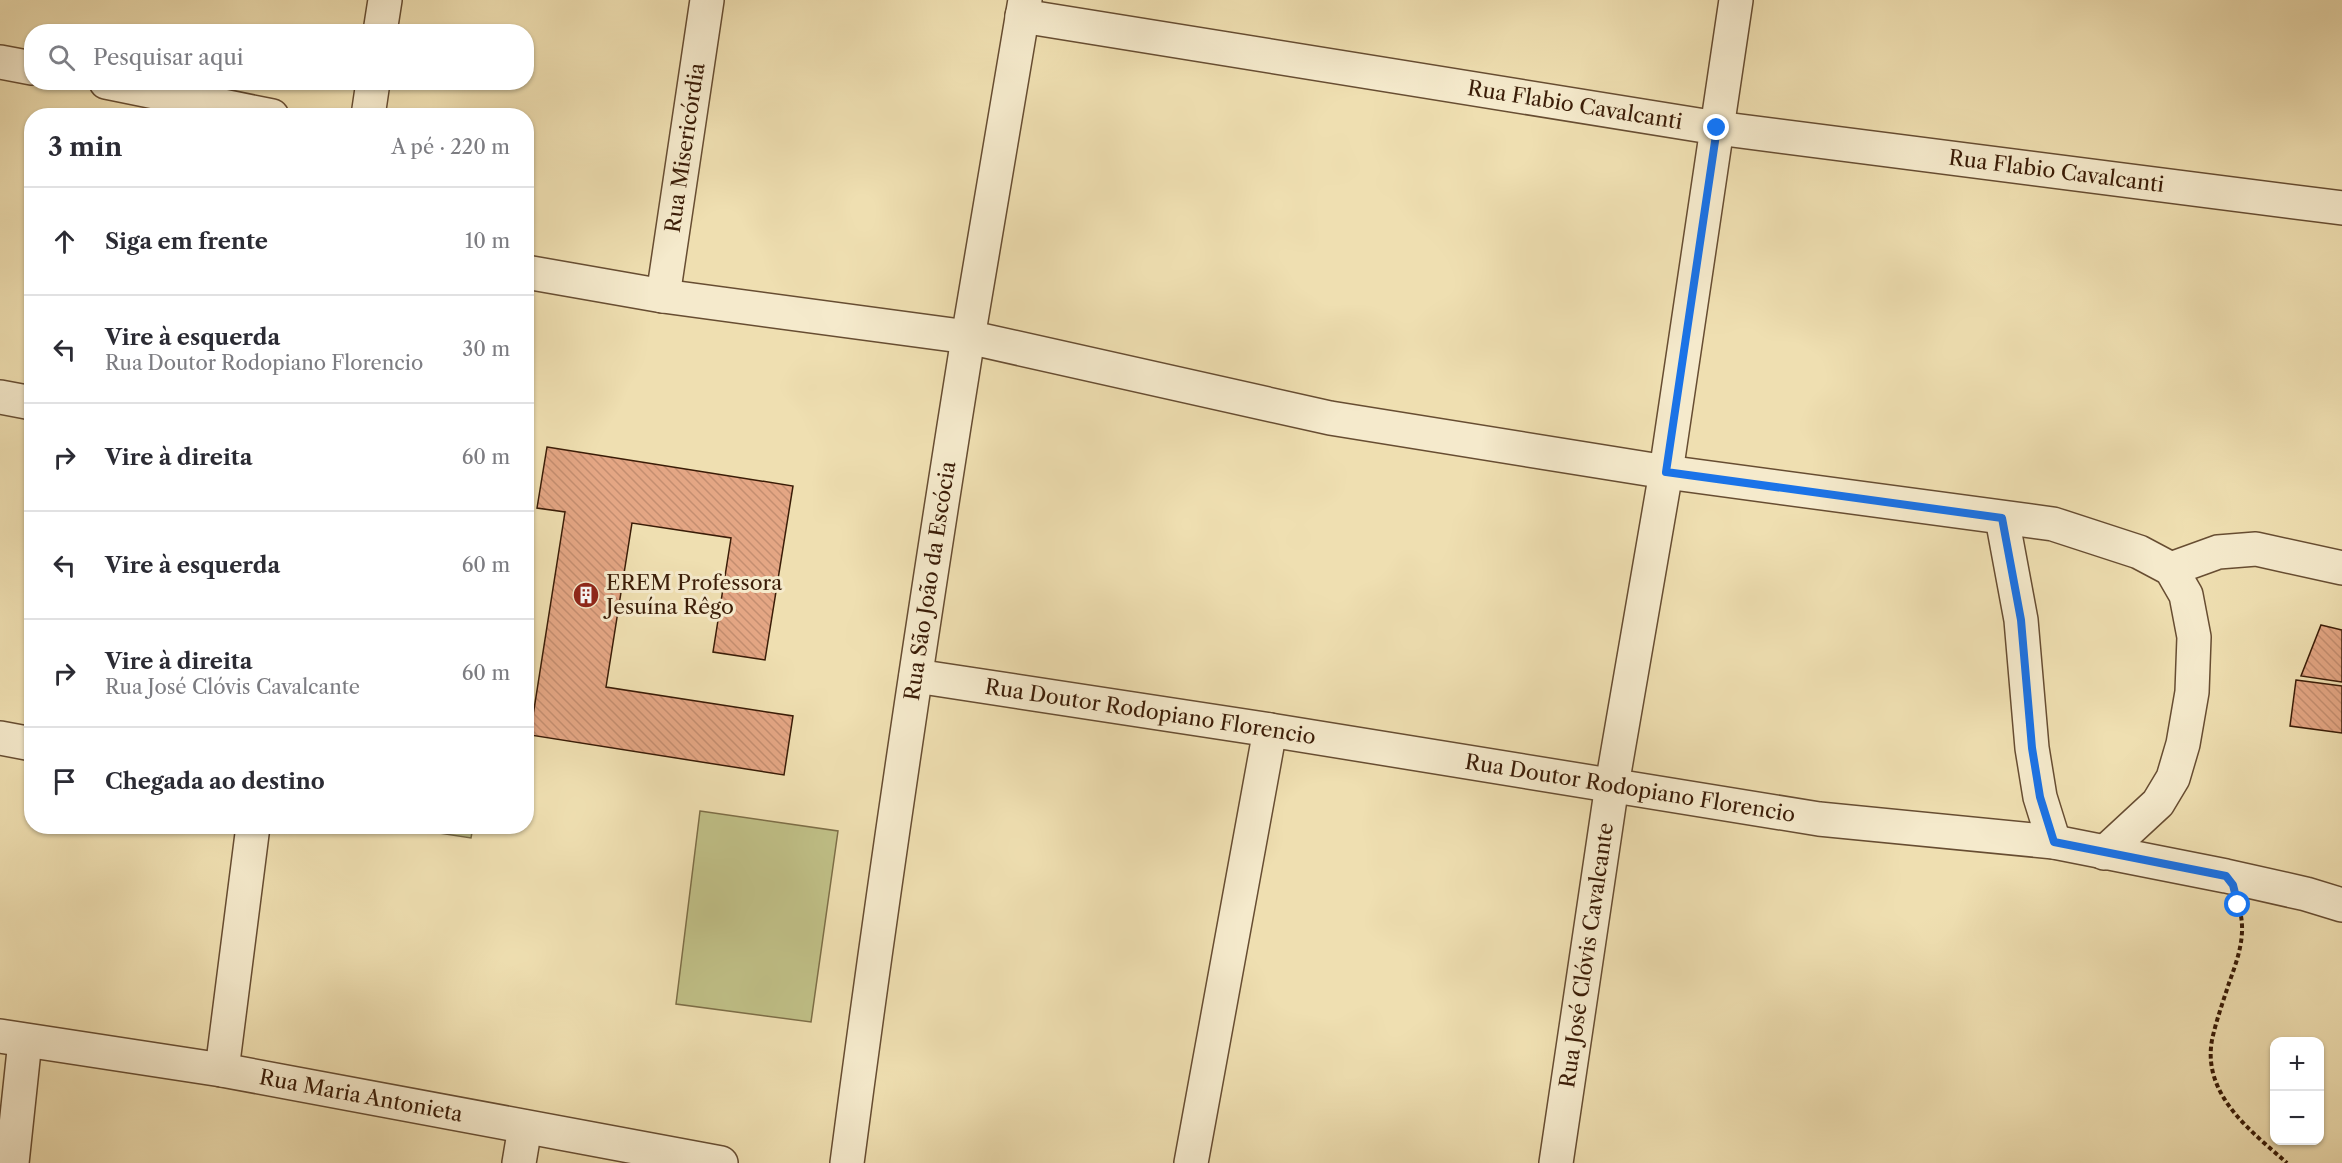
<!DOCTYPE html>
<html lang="pt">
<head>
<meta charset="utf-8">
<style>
	body { margin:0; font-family:"Libre Caslon Text",serif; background:#f7f7f7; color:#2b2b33 }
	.controls { position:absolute; right:18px; bottom:18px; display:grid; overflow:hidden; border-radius:12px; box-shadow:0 2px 4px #0004 }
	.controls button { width:54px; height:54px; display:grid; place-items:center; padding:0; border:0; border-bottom:2px solid #e1e1e2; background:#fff; color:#2b2b33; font:30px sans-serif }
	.stop { position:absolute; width:18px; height:18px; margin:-14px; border:4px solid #1a73e8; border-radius:50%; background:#fff }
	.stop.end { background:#1a73e8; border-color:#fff; box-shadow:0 2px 6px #0008 }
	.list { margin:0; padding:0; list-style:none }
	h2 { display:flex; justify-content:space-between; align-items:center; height:78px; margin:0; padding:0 24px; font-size:26px }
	h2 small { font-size:20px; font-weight:400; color:#7c7c81 }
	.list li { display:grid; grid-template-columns:39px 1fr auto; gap:18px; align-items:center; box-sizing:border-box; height:108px; padding:0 24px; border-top:2px solid #e1e1e2 }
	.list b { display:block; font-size:22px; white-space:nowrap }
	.list p { margin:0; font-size:20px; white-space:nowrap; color:#7c7c81 }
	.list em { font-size:20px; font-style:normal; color:#7c7c81 }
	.icon { flex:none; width:33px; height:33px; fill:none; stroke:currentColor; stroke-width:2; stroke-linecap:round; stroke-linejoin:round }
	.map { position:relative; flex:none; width:2342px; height:1163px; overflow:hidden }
	.search { position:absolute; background:#fff; box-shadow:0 2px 4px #0004; left:24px; top:24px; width:510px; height:66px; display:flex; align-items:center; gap:15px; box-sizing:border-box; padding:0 21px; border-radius:24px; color:#7c7c81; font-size:22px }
	.panel { position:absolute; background:#fff; box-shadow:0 2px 4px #0004; left:24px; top:108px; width:510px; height:726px; border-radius:24px }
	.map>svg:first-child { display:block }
	.pitch { fill:#c0c087; stroke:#7d6e47; stroke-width:1.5 }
	.building { fill:url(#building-back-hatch); stroke:#3a1c07; stroke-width:1.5 }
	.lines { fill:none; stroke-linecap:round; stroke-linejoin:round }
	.minor-casing { stroke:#674d32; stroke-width:36 }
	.path { stroke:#3a1c07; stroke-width:4; stroke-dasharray:4.5 3; stroke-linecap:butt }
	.minor { stroke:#f5eacc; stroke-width:33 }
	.route { stroke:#1a73e8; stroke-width:8 }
	.labels { text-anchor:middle; stroke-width:6; stroke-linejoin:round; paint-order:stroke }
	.street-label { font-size:21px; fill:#3a1c07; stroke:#f5eacc }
	.poi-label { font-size:21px; fill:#3a1c07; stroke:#f5eacc; text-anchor:start }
</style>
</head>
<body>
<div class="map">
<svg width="2342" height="1163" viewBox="0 0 2342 1163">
	<defs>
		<pattern id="building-back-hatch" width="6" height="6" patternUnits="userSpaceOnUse" patternTransform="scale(1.5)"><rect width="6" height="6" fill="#e4a684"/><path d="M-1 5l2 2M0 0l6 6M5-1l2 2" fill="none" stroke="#c48e70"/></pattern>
	</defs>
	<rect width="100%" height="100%" fill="#efdfb1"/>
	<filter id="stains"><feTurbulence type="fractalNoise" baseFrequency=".00333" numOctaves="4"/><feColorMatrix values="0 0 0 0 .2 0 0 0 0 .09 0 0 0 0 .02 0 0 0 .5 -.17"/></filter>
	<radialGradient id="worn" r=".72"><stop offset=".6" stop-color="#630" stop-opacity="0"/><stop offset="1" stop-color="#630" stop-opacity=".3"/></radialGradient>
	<g class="pitch">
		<path d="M 700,811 L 838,831 L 811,1022 L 676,1004 Z"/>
		<path d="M 400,827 L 473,826 L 473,827 L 471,838 Z"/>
	</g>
	<g class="building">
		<path d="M 547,447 L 793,486 L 765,660 L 713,652 L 731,538 L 632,523 L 606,687 L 793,716 L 784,775 L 530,735 L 565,512 L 537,508 Z"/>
		<path d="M 2321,625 L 2342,630 L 2342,682 L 2301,676 Z"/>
		<path d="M 2296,680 L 2342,686 L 2342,733 L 2290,726 Z"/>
	</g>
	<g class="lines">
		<defs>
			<g id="minor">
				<path id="s1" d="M 1022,16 L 1717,128 L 2342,208"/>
				<path d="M 380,32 L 385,0"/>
				<path d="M 0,62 L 32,68"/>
				<path d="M 106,82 L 272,116"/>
				<path d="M 368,116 L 373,82"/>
				<path d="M 526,272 L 663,296 L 968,337 L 1330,418 L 1666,472 L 2053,524 L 2139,552 L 2171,569 L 2186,595 L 2194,637 L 2192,692 L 2183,744 L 2173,778 L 2158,803 L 2104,853"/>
				<path id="s2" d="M 663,296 L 707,0"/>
				<path d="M 0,397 L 32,403"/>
				<path d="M 2002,518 L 2021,620 L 2032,748 L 2040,797 L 2054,842"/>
				<path d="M 2171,569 L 2218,552 L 2256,549 L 2342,568"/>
				<path id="s3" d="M 916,676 L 1270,730 L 1819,819 L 2054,842 L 2226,876 L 2306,894 L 2342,905"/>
				<path d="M 0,738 L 32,744"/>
				<path id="s4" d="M 0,1036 L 222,1070 L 721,1163"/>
				<path d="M 222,1070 L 253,826"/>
				<path d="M 12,1163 L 25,1041"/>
				<path d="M 519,1163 L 525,1127"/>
				<path id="s5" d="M 847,1163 C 883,887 924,613 968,338 C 986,225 1007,113 1025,0"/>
				<path d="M 1191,1163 L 1270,730"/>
				<path id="s6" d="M 1556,1163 L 1612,785 L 1666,472 L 1736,0"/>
			</g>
		</defs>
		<use href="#minor" class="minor-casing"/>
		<path class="path" d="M 2241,916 C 2245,939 2237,961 2229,983 C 2223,1002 2216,1021 2212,1040 C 2202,1095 2251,1131 2287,1163"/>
		<use href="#minor" class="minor"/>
	</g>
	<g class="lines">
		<path class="route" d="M 1717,128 L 1666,472 L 2002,518 L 2021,620 L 2032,748 L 2040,797 L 2054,842 L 2226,876 L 2233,885 L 2238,905"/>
	</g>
	<defs>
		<symbol id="building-disc" viewBox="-11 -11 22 22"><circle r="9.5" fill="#8f2418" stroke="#f5eacc"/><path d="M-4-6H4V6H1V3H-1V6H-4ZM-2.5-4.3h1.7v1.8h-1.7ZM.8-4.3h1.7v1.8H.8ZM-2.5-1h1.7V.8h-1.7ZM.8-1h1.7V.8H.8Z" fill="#fff"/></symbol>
	</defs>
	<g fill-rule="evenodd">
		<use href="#building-disc" x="571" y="580" width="30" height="30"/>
	</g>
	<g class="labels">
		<g class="street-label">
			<text dy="7" stroke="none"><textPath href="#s1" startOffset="560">Rua Flabio Cavalcanti</textPath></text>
			<text dy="7" stroke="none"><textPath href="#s2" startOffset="150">Rua Misericórdia</textPath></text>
			<text dy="7" stroke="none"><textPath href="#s1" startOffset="1046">Rua Flabio Cavalcanti</textPath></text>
			<text dy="7" stroke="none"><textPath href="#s5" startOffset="588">Rua São João da Escócia</textPath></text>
			<text dy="7" stroke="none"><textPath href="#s3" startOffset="237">Rua Doutor Rodopiano Florencio</textPath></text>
			<text dy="7" stroke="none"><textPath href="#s3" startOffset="723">Rua Doutor Rodopiano Florencio</textPath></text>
			<text dy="7" stroke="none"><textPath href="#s6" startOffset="210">Rua José Clóvis Cavalcante</textPath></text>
			<text dy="7" stroke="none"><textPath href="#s4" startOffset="366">Rua Maria Antonieta</textPath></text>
		</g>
		<g class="poi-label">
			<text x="606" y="590">EREM Professora<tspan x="606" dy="24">Jesuína Rêgo</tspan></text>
		</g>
	</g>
	<rect width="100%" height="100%" filter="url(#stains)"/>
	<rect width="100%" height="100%" fill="url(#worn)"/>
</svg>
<div class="controls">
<button>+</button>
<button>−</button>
</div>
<div class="stop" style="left:2238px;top:905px"></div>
<div class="stop end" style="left:1717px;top:128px"></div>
<div class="search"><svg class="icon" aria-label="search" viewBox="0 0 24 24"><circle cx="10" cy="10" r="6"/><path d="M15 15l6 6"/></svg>Pesquisar aqui</div>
<section class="panel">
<h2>3 min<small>A pé · 220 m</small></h2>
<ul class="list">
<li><svg class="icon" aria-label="ahead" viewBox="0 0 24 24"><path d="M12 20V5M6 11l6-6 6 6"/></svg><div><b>Siga em frente</b></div><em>10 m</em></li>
<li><svg class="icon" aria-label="left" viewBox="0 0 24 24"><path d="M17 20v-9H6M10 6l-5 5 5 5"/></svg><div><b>Vire à esquerda</b><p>Rua Doutor Rodopiano Florencio</p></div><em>30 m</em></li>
<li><svg class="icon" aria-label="right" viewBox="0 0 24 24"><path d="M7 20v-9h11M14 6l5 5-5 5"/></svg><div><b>Vire à direita</b></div><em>60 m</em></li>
<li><svg class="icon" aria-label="left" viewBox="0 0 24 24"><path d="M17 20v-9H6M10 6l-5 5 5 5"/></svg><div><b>Vire à esquerda</b></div><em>60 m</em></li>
<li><svg class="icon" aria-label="right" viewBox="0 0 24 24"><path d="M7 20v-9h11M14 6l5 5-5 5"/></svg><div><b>Vire à direita</b><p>Rua José Clóvis Cavalcante</p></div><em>60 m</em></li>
<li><svg class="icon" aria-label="arrive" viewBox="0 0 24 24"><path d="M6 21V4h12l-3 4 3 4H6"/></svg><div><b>Chegada ao destino</b></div></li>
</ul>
</section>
</div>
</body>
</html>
